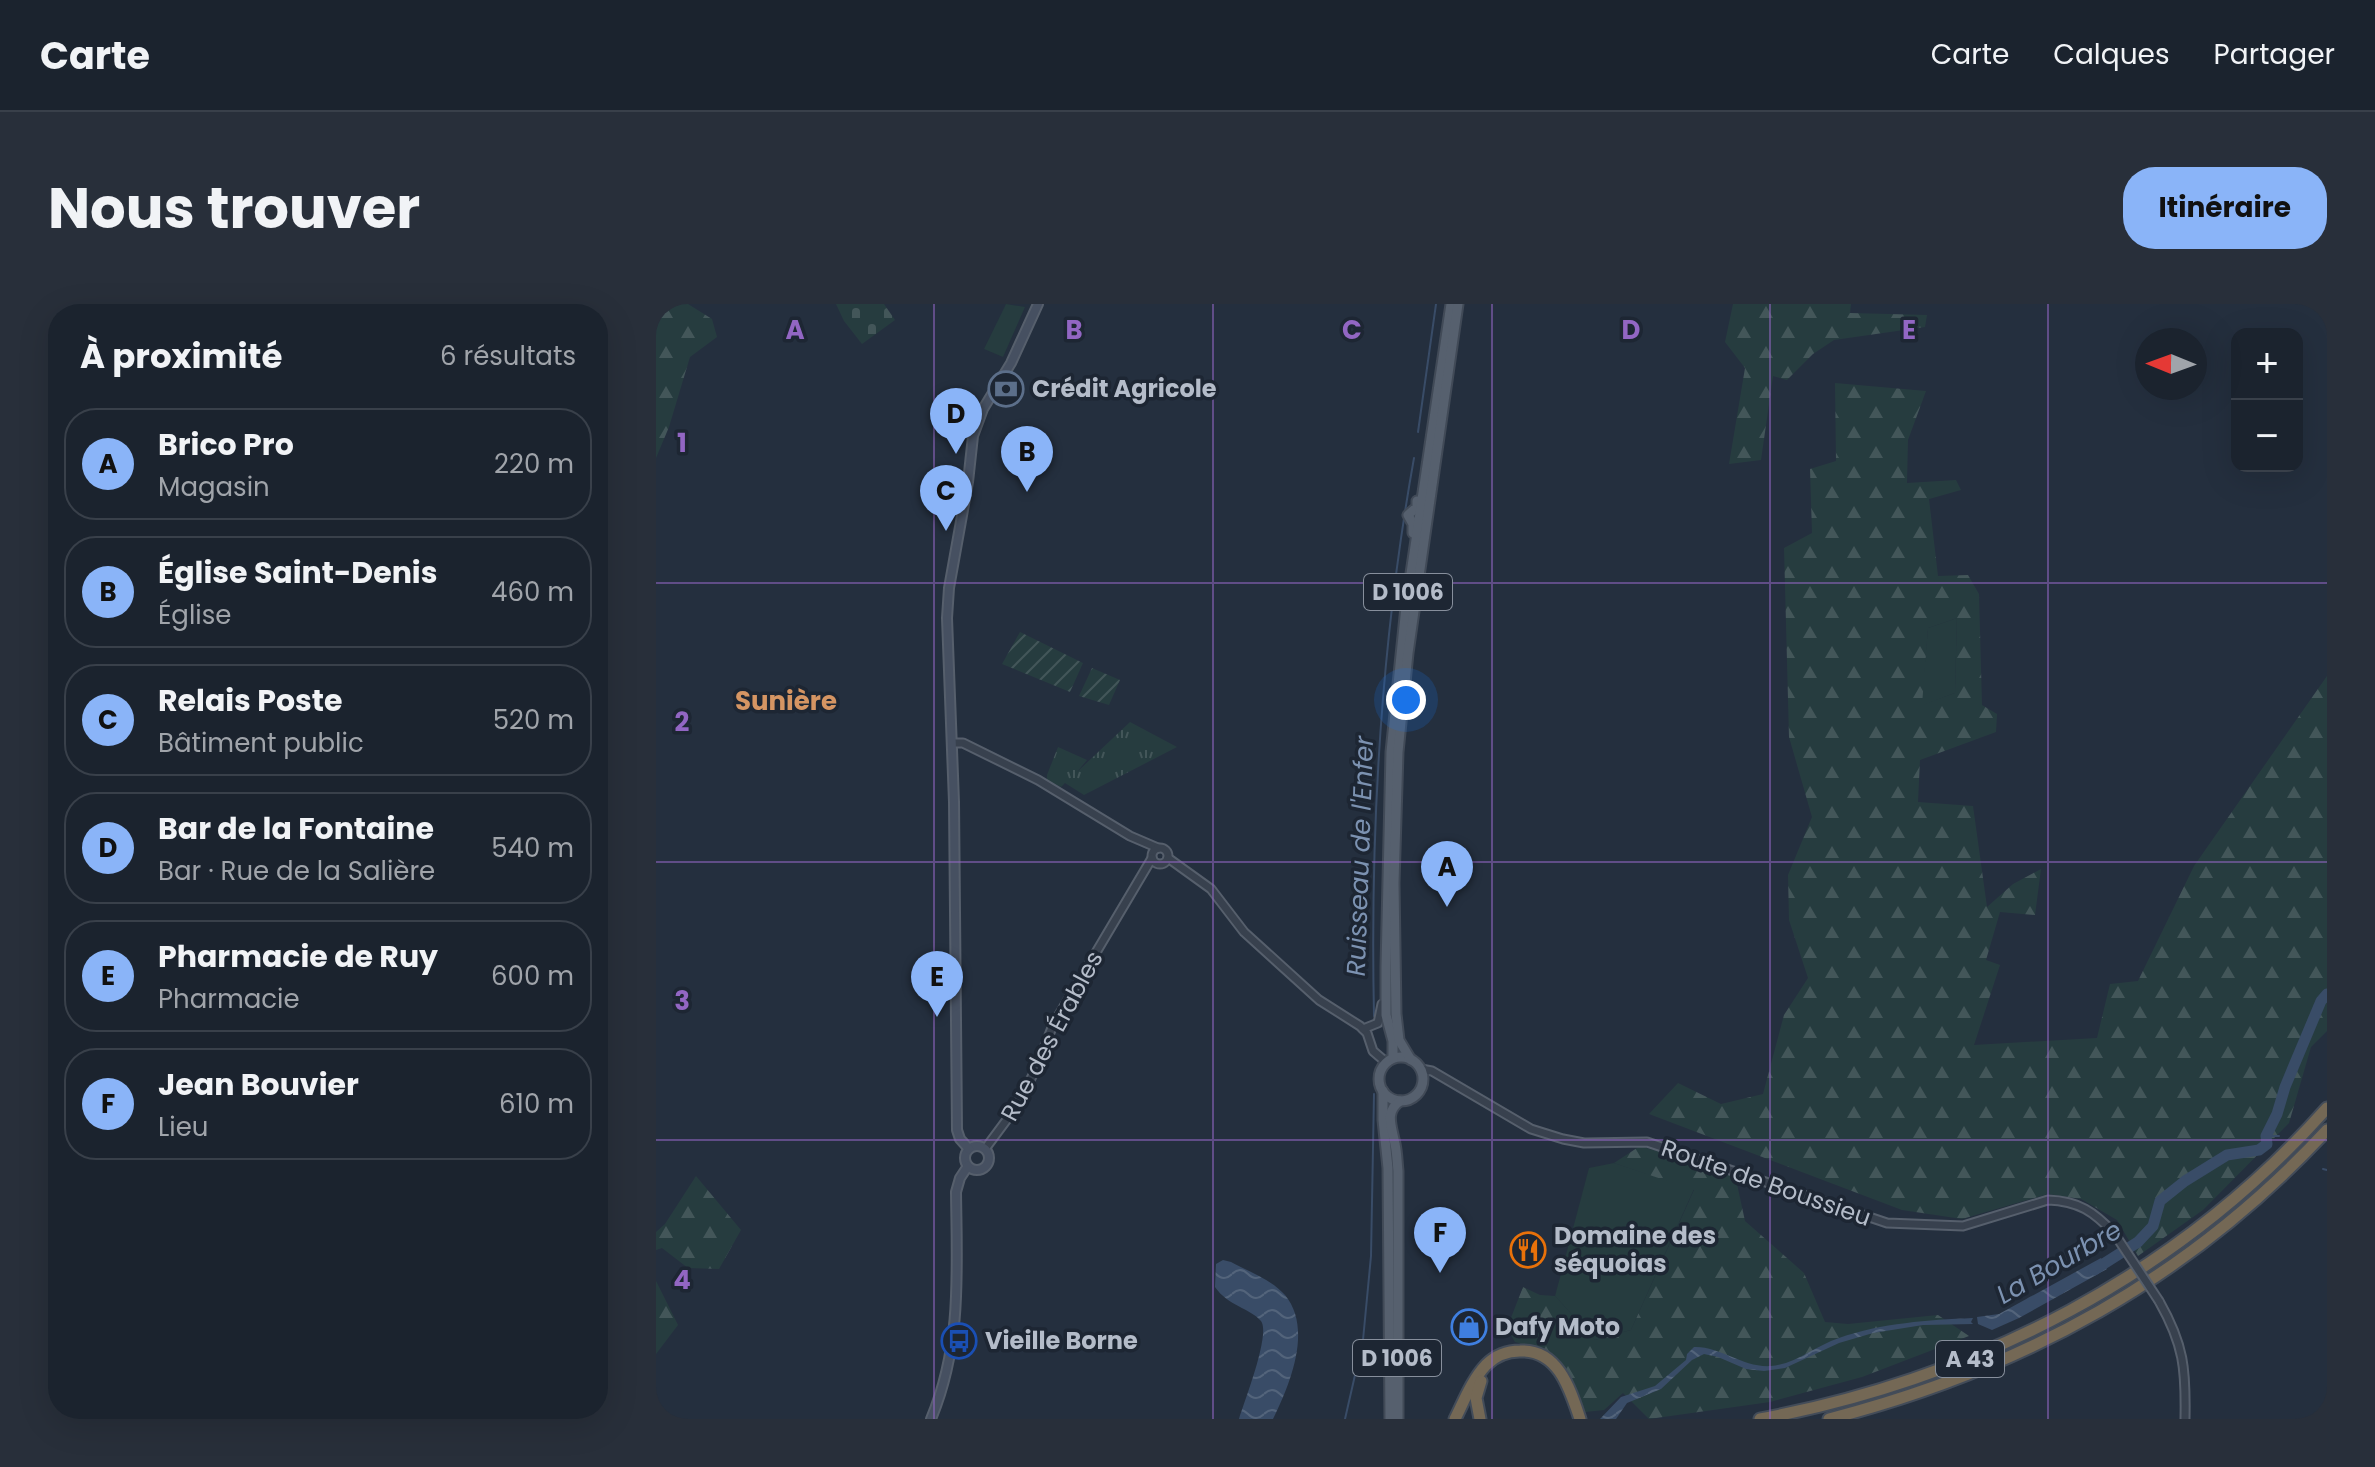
<!DOCTYPE html>
<html lang="fr">
<head>
<meta charset="utf-8">
<style>
	body { margin:0; font-family:Poppins,sans-serif; background:#282f3a; color:#f1f3f6 }
	.controls { position:absolute; right:24px; top:24px; display:grid; overflow:hidden; border-radius:16px; box-shadow:0 8px 32px #0002 }
	.controls button { width:72px; height:72px; display:grid; place-items:center; padding:0; border:0; border-bottom:2px solid #39404a; background:#1b232e; color:#f1f3f6; font:40px sans-serif }
	.compass { position:absolute; left:1479px; top:24px; width:72px; height:72px; border-radius:50%; background:#1b232e; box-shadow:0 8px 32px #0002; rotate:271deg }
	.you { position:absolute; left:750px; top:396px; width:28px; height:28px; margin:-20px; border:6px solid #fff; border-radius:50%; background:#1a73e8; box-shadow:0 0 0 12px #1a73e833 }
	.badge { display:grid; place-items:center; width:52px; height:52px; border-radius:50%; background:#8ab4f8; color:#111; font-size:26px; font-weight:700 }
	.pin { position:absolute; translate:-50% -66px; filter:drop-shadow(0 2px 4px #0008) }
	.pin::after { content:''; position:absolute; top:42px; width:28px; height:24px; background:inherit; clip-path:polygon(0 0,100% 0,50% 100%) }
	.list { margin:0; padding:0; list-style:none }
	h2 { display:flex; justify-content:space-between; align-items:center; height:104px; margin:0; padding:0 32px; font-size:34px }
	h2 small { font-size:26px; font-weight:400; color:#a0a4aa }
	.list li { display:grid; grid-template-columns:52px 1fr auto; gap:24px; align-items:center; box-sizing:border-box; height:112px; margin:0 16px 16px; padding:0 16px; border:2px solid #39404a; border-radius:32px }
	.list b { display:block; font-size:30px; white-space:nowrap }
	.list p { margin:0; font-size:26px; white-space:nowrap; color:#a0a4aa }
	.list em { font-size:26px; font-style:normal; color:#a0a4aa }
	.map { position:relative; flex:none; width:1671px; height:1115px; overflow:hidden; border-radius:32px }
	header { display:flex; align-items:center; gap:48px; box-sizing:border-box; height:112px; padding:0 40px; background:#1b232e; border-bottom:2px solid #39404a }
	header strong { font-size:38px }
	nav { display:flex; gap:44px; margin-inline-start:auto; font-size:28px }
	.intro { display:flex; align-items:center; justify-content:space-between; box-sizing:border-box; height:192px; padding:0 48px }
	h1 { margin:0; font-size:56px }
	.button { padding:20px 36px; border-radius:32px; background:#8ab4f8; color:#111; font-size:28px; font-weight:700 }
	main { display:flex; gap:48px; padding:0 48px }
	aside { flex:1; background:#1b232e; border-radius:32px; box-shadow:0 8px 32px #0002 }
	.map>svg:first-child { display:block }
	.grass { fill:#263c3f }
	.forest { fill:url(#forest-firs); fill-rule:evenodd }
	.cemetery { fill:url(#cemetery-stones) }
	.park { fill:url(#park-tufts) }
	.garden { fill:url(#garden-furrows) }
	.water { fill:url(#water-waves) }
	.lines { fill:none; stroke-linecap:round; stroke-linejoin:round }
	.stream { stroke:#394c67; stroke-width:2 }
	.river { stroke:#394c67; stroke-width:11 }
	.tertiary-casing { stroke:#565f6c; stroke-width:11 }
	.secondary-casing { stroke:#565f6c; stroke-width:12 }
	.primary-casing { stroke:#414a57; stroke-width:13 }
	.motorway-casing { stroke:#434c59; stroke-width:15 }
	.tertiary { stroke:#38414e; stroke-width:7 }
	.secondary { stroke:#465061; stroke-width:8 }
	.primary { stroke:#56606e; stroke-width:9 }
	.motorway { stroke:#746855; stroke-width:11 }
	.tertiary-bridge-casing { stroke:#565f6c; stroke-width:11; stroke-linecap:butt }
	.tertiary-bridge { stroke:#38414e; stroke-width:7 }
	.grid { fill:none; stroke:#9266c3; stroke-width:2; stroke-opacity:0.55 }
	.labels { text-anchor:middle; stroke-width:7; stroke-linejoin:round; paint-order:stroke }
	.shield { fill:#1d2633; stroke:#878f9c; stroke-width:2 }
	.shield-label { font-size:22px; font-weight:bold; fill:#b4bcc9 }
	.poi-label { font-size:24px; font-weight:bold; fill:#b4bcc9; stroke:#1d2633; text-anchor:start }
	.street-label { font-size:24px; fill:#b4bcc9; stroke:#1d2633 }
	.neighbourhood-label { font-size:26px; font-weight:bold; fill:#d59563; stroke:#1d2633 }
	.water-label { font-size:26px; font-style:italic; fill:#7c92b1; stroke:#1d2633 }
	.grid-label { font-size:26px; text-anchor:middle; font-weight:bold; fill:#9266c3; stroke:#1d2633; stroke-width:7; stroke-linejoin:round; paint-order:stroke }
</style>
</head>
<body>
<header>
<strong>Carte</strong>
<nav><a>Carte</a><a>Calques</a><a>Partager</a></nav>
</header>
<div class="intro"><h1>Nous trouver</h1><a class="button">Itinéraire</a></div>
<main>
<aside>
<h2>À proximité<small>6 résultats</small></h2>
<ul class="list">
<li><span class="badge">A</span><div><b>Brico Pro</b><p>Magasin</p></div><em>220 m</em></li>
<li><span class="badge">B</span><div><b>Église Saint-Denis</b><p>Église</p></div><em>460 m</em></li>
<li><span class="badge">C</span><div><b>Relais Poste</b><p>Bâtiment public</p></div><em>520 m</em></li>
<li><span class="badge">D</span><div><b>Bar de la Fontaine</b><p>Bar · Rue de la Salière</p></div><em>540 m</em></li>
<li><span class="badge">E</span><div><b>Pharmacie de Ruy</b><p>Pharmacie</p></div><em>600 m</em></li>
<li><span class="badge">F</span><div><b>Jean Bouvier</b><p>Lieu</p></div><em>610 m</em></li>
</ul>
</aside>
<div class="map">
<svg width="1671" height="1115" viewBox="0 0 1671 1115">
	<defs>
		<pattern id="forest-firs" width="22" height="20" patternUnits="userSpaceOnUse" patternTransform="scale(2)"><rect width="22" height="20" fill="#263c3f"/><path d="M5 1l3.5 6h-7zM16 11l3.5 6h-7z" fill="#435659"/></pattern>
		<pattern id="cemetery-stones" width="16" height="16" patternUnits="userSpaceOnUse" patternTransform="scale(2)"><rect width="16" height="16" fill="#263c3f"/><path d="M2 7V4a2 2 0 0 1 4 0v3zM10 15v-3a2 2 0 0 1 4 0v3z" fill="#435659"/></pattern>
		<pattern id="park-tufts" width="24" height="20" patternUnits="userSpaceOnUse" patternTransform="scale(2)"><rect width="24" height="20" fill="#263c3f"/><path d="M3 7l-1-3M5 7V3M7 7l1-3M15 17l-1-3M17 17v-4M19 17l1-3" fill="none" stroke="#435659"/></pattern>
		<pattern id="garden-furrows" width="10" height="10" patternUnits="userSpaceOnUse" patternTransform="scale(2)"><rect width="10" height="10" fill="#263c3f"/><path d="M-1 1l2-2M0 10L10 0M9 11l2-2" fill="none" stroke="#435659"/></pattern>
		<pattern id="water-waves" width="16" height="10" patternUnits="userSpaceOnUse" patternTransform="scale(2)"><rect width="16" height="10" fill="#394c67"/><path d="M0 5q4-4 8 0t8 0" fill="none" stroke="#53647b"/></pattern>
	</defs>
	<rect width="100%" height="100%" fill="#242f3e"/>
	<g class="grass">
		<path d="M 350,0 L 369,3 L 347,53 L 328,45 Z"/>
		<path d="M 1301,314 L 1299,389 L 1265,402 L 1272,324 Z"/>
		<path d="M 958,859 L 1038,885 L 975,1026 L 939,1036 L 899,992 L 933,864 Z"/>
	</g>
	<g class="forest">
		<path d="M 21,0 L 32,0 L 56,15 L 61,33 L 34,53 L 13,123 L 0,154 L 0,13 Z"/>
		<path d="M 1077,0 L 1195,0 L 1194,9 L 1271,11 L 1269,23 L 1178,36 L 1157,50 L 1131,76 L 1117,72 L 1105,156 L 1073,160 L 1089,64 L 1069,38 Z"/>
		<path d="M 1179,79 L 1270,87 L 1252,136 L 1251,179 L 1300,176 L 1305,186 L 1273,195 L 1282,272 L 1312,271 L 1323,290 L 1326,401 L 1341,410 L 1340,428 L 1264,456 L 1262,498 L 1317,502 L 1331,603 L 1357,580 L 1385,565 L 1379,611 L 1344,608 L 1330,656 L 1344,661 L 1318,741 L 1441,734 L 1454,680 L 1482,677 L 1538,562 L 1671,372 L 1671,727 L 1655,743 L 1633,819 L 1547,906 L 1482,952 L 1461,916 L 1425,895 L 1392,890 L 1306,915 L 1246,906 L 993,810 L 1022,779 L 1065,800 L 1107,790 L 1128,711 L 1152,674 L 1133,616 L 1132,571 L 1156,513 L 1133,433 L 1128,244 L 1156,229 L 1154,165 L 1180,157 ZM 1301,314 L 1299,389 L 1266,401 L 1272,324 Z"/>
		<path d="M 984,842 L 1083,872 L 1081,880 L 1089,917 L 1148,969 L 1169,1018 L 1192,1020 L 1282,1011 L 1313,1032 L 1206,1073 L 1114,1098 L 993,1115 L 967,1089 L 948,1106 L 929,1108 L 907,1062 L 891,1047 L 859,1038 L 851,1024 L 867,983 L 884,991 L 899,992 L 939,1036 L 975,1026 L 1038,886 L 958,859 Z"/>
		<path d="M 40,872 L 85,926 L 63,965 L 32,964 L 6,944 L 0,946 L 0,928 L 9,920 Z"/>
		<path d="M 0,977 L 22,1021 L 0,1050 Z"/>
	</g>
	<path class="cemetery" d="M 180,0 L 228,0 L 239,16 L 206,40 L 188,17 Z"/>
	<path class="park" d="M 474,418 L 521,443 L 428,491 L 409,479 L 405,483 L 391,476 L 391,471 L 402,443 L 431,456 L 421,468 Z"/>
	<g class="garden">
		<path d="M 364,328 L 427,359 L 414,388 L 346,360 Z"/>
		<path d="M 436,364 L 464,376 L 453,401 L 423,392 Z"/>
	</g>
	<g class="water">
		<path d="M 1445,954 L 1451,965 L 1363,1014 L 1336,1026 L 1322,1020 L 1321,1013 L 1343,1010 Z"/>
		<path d="M 567,956 L 575,958 C 592,967 616,976 629,991 C 657,1025 634,1080 617,1115 L 583,1115 C 588,1098 615,1030 605,1017 C 594,1004 572,1002 559,983 L 560,960 Z"/>
		<path d="M 1317,1014 L 1315,1018 L 1317,1020 L 1267,1021 L 1217,1029 L 1183,1039 L 1129,1064 L 1108,1067 L 1090,1065 L 1062,1053 L 1048,1050 L 1036,1056 L 1005,1085 L 971,1099 L 960,1115 L 944,1115 L 965,1093 L 999,1082 L 1030,1056 L 1031,1050 L 1038,1043 C 1064,1042 1087,1064 1115,1062 C 1140,1060 1159,1042 1183,1034 C 1226,1019 1272,1016 1317,1014 Z"/>
	</g>
	<g class="lines">
		<g class="stream">
			<path d="M 762,128 L 780,0"/>
			<path d="M 718,712 C 714,525 725,338 758,154"/>
			<path d="M 1610,832 L 1623,832"/>
			<path d="M 1667,865 L 1671,866"/>
			<path d="M 689,1115 L 707,1036 L 715,952 L 718,790"/>
		</g>
		<path class="river" d="M 1438,966 L 1482,938 L 1497,922 L 1504,897 L 1529,877 L 1571,851 L 1603,846 L 1611,840 L 1610,832 L 1621,810 L 1629,783 L 1665,697 L 1671,690"/>
		<defs>
			<g id="tertiary">
				<path d="M 296,439 L 307,439 L 382,476 L 474,532 L 502,544"/>
				<circle cx="504" cy="552" r="8"/>
				<path d="M 512,554 L 555,585 L 588,628 L 663,696 L 704,722 L 711,729 L 717,747 L 731,759"/>
				<path d="M 707,725 L 722,719 L 726,700"/>
				<path d="M 765,765 L 776,767 L 875,825 L 907,835 L 928,839 L 991,838 L 1231,919 L 1307,922 L 1392,896 C 1423,897 1438,908 1458,929"/>
				<path d="M 329,845 L 358,806 L 379,767 L 397,721 L 496,554"/>
				<path d="M 1503,997 C 1528,1041 1530,1065 1529,1115"/>
			</g>
			<g id="secondary">
				<circle cx="321" cy="854" r="12"/>
				<path d="M 313,845 L 304,835 L 301,826 L 298,498 L 291,314 L 293,284 L 312,178 L 317,132 L 327,105 L 355,59 L 382,0"/>
				<path d="M 275,1115 C 306,1041 301,968 300,888 L 304,874 L 312,862"/>
			</g>
			<g id="primary">
				<path d="M 757,229 L 757,220 L 752,211 L 761,203 L 761,197"/>
				<circle cx="745" cy="775" r="22"/>
				<path d="M 737,754 L 737,737 L 730,711 L 730,662 L 735,448 L 750,303 L 795,0"/>
				<path d="M 755,756 L 743,736 L 740,710 L 738,579 L 742,448 L 752,349 L 802,0"/>
				<path d="M 727,787 L 727,816 L 732,864 L 734,1115"/>
				<path d="M 742,1115 L 742,867 C 741,858 741,849 739,840 C 736,823 728,808 744,797"/>
			</g>
			<g id="motorway">
				<path d="M 799,1115 C 808,1097 816,1076 830,1061 C 839,1052 851,1047 864,1047 C 902,1045 914,1085 924,1115"/>
				<path d="M 824,1115 L 820,1094 L 825,1077"/>
				<path d="M 1104,1115 C 1322,1074 1523,971 1671,804"/>
				<path d="M 1173,1115 C 1367,1065 1534,974 1671,826"/>
			</g>
		</defs>
		<use href="#tertiary" class="tertiary-casing"/>
		<use href="#secondary" class="secondary-casing"/>
		<use href="#primary" class="primary-casing"/>
		<use href="#motorway" class="motorway-casing"/>
		<use href="#tertiary" class="tertiary"/>
		<use href="#secondary" class="secondary"/>
		<use href="#primary" class="primary"/>
		<use href="#motorway" class="motorway"/>
		<defs>
			<path id="tertiary-bridge" d="M 1458,929 L 1503,997"/>
		</defs>
		<use href="#tertiary-bridge" class="tertiary-bridge-casing"/>
		<use href="#tertiary-bridge" class="tertiary-bridge"/>
	</g>
	<path class="grid" d="M 278,0 L 278,1115M 557,0 L 557,1115M 836,0 L 836,1115M 1114,0 L 1114,1115M 1392,0 L 1392,1115M 0,279 L 1671,279M 0,558 L 1671,558M 0,836 L 1671,836"/>
	<defs>
		<symbol id="bank-ring" viewBox="-11 -11 22 22"><circle r="9.5" fill="#1d2633" stroke="#5c6f8a" stroke-width="1.5"/><path d="M-6-4H6V4H-6ZM0-2.3a2.3 2.3 0 1 0 0 4.6a2.3 2.3 0 1 0 0-4.6Z" fill="#5c6f8a"/></symbol>
		<symbol id="restaurant-ring" viewBox="-11 -11 22 22"><circle r="9.5" fill="#1d2633" stroke="#e8710a" stroke-width="1.5"/><path d="M-5-6h1v4h1v-4h1v4h1v-4h1v5L-1.5 .5V6h-2V.5L-5-1ZM5-6V6H3V1.5H1.5Q1.5-4 5-6Z" fill="#e8710a"/></symbol>
		<symbol id="shop-ring" viewBox="-11 -11 22 22"><circle r="9.5" fill="#1d2633" stroke="#3f7fe0" stroke-width="1.5"/><path d="M-5-2.5h2.3a2.7 3.5 0 0 1 5.4 0H5L5.5 6h-11ZM-1.5-2.5h3a1.5 2.3 0 0 0-3 0Z" fill="#3f7fe0"/></symbol>
		<symbol id="bus-ring" viewBox="-11 -11 22 22"><circle r="9.5" fill="#1d2633" stroke="#1a4fb4" stroke-width="1.5"/><path d="M-5-6H5V4H4V6H2V4H-2V6H-4V4H-5ZM-3.5-4V0h7V-4ZM-3.5 1.2v1.5H-2V1.2ZM2 1.2v1.5H3.5V1.2Z" fill="#1a4fb4"/></symbol>
	</defs>
	<g fill-rule="evenodd">
		<use href="#bank-ring" x="330" y="65" width="40" height="40"/>
		<use href="#restaurant-ring" x="852" y="926" width="40" height="40"/>
		<use href="#shop-ring" x="793" y="1003" width="40" height="40"/>
		<use href="#bus-ring" x="283" y="1017" width="40" height="40"/>
	</g>
	<g class="labels">
		<g class="shield">
			<rect x="708" y="270" width="88" height="36" rx="6"/>
			<rect x="697" y="1036" width="88" height="36" rx="6"/>
			<rect x="1280" y="1037" width="68" height="36" rx="6"/>
		</g>
		<g class="shield-label">
			<text x="752" y="296">D 1006</text>
			<text x="741" y="1062">D 1006</text>
			<text x="1314" y="1063">A 43</text>
		</g>
		<g class="poi-label">
			<text x="376" y="93">Crédit Agricole</text>
			<text x="898" y="940">Domaine des<tspan x="898" dy="28">séquoias</tspan></text>
			<text x="839" y="1031">Dafy Moto</text>
			<text x="329" y="1045">Vieille Borne</text>
		</g>
		<g class="street-label">
			<text transform="translate(396 732) rotate(-62)" y="8">Rue des Érables</text>
			<text transform="translate(1110 879) rotate(19)" y="8">Route de Boussieu</text>
		</g>
		<g class="neighbourhood-label">
			<text x="130" y="406">Sunière</text>
		</g>
		<g class="water-label">
			<text transform="translate(704 552) rotate(-88)" y="9">Ruisseau de l'Enfer</text>
			<text transform="translate(1403 958) rotate(-30)" y="9">La Bourbre</text>
		</g>
	</g>
	<g class="grid-label">
		<text x="139" y="35">A</text>
		<text x="418" y="35">B</text>
		<text x="696" y="35">C</text>
		<text x="975" y="35">D</text>
		<text x="1253" y="35">E</text>
		<text x="26" y="148">1</text>
		<text x="26" y="427">2</text>
		<text x="26" y="706">3</text>
		<text x="26" y="985">4</text>
	</g>
</svg>
<div class="controls">
<button>+</button>
<button>−</button>
</div>
<svg class="compass" viewBox="-18 -18 36 36"><path d="M0-13l5 13h-10z" fill="#e53935"/><path d="M0 13l5-13h-10z" fill="#a0a4aa"/></svg>
<div class="you"></div>
<div class="pin badge" style="left:791px;top:603px">A</div>
<div class="pin badge" style="left:371px;top:188px">B</div>
<div class="pin badge" style="left:290px;top:227px">C</div>
<div class="pin badge" style="left:300px;top:150px">D</div>
<div class="pin badge" style="left:281px;top:713px">E</div>
<div class="pin badge" style="left:784px;top:969px">F</div>
</div>
</main>
</body>
</html>
